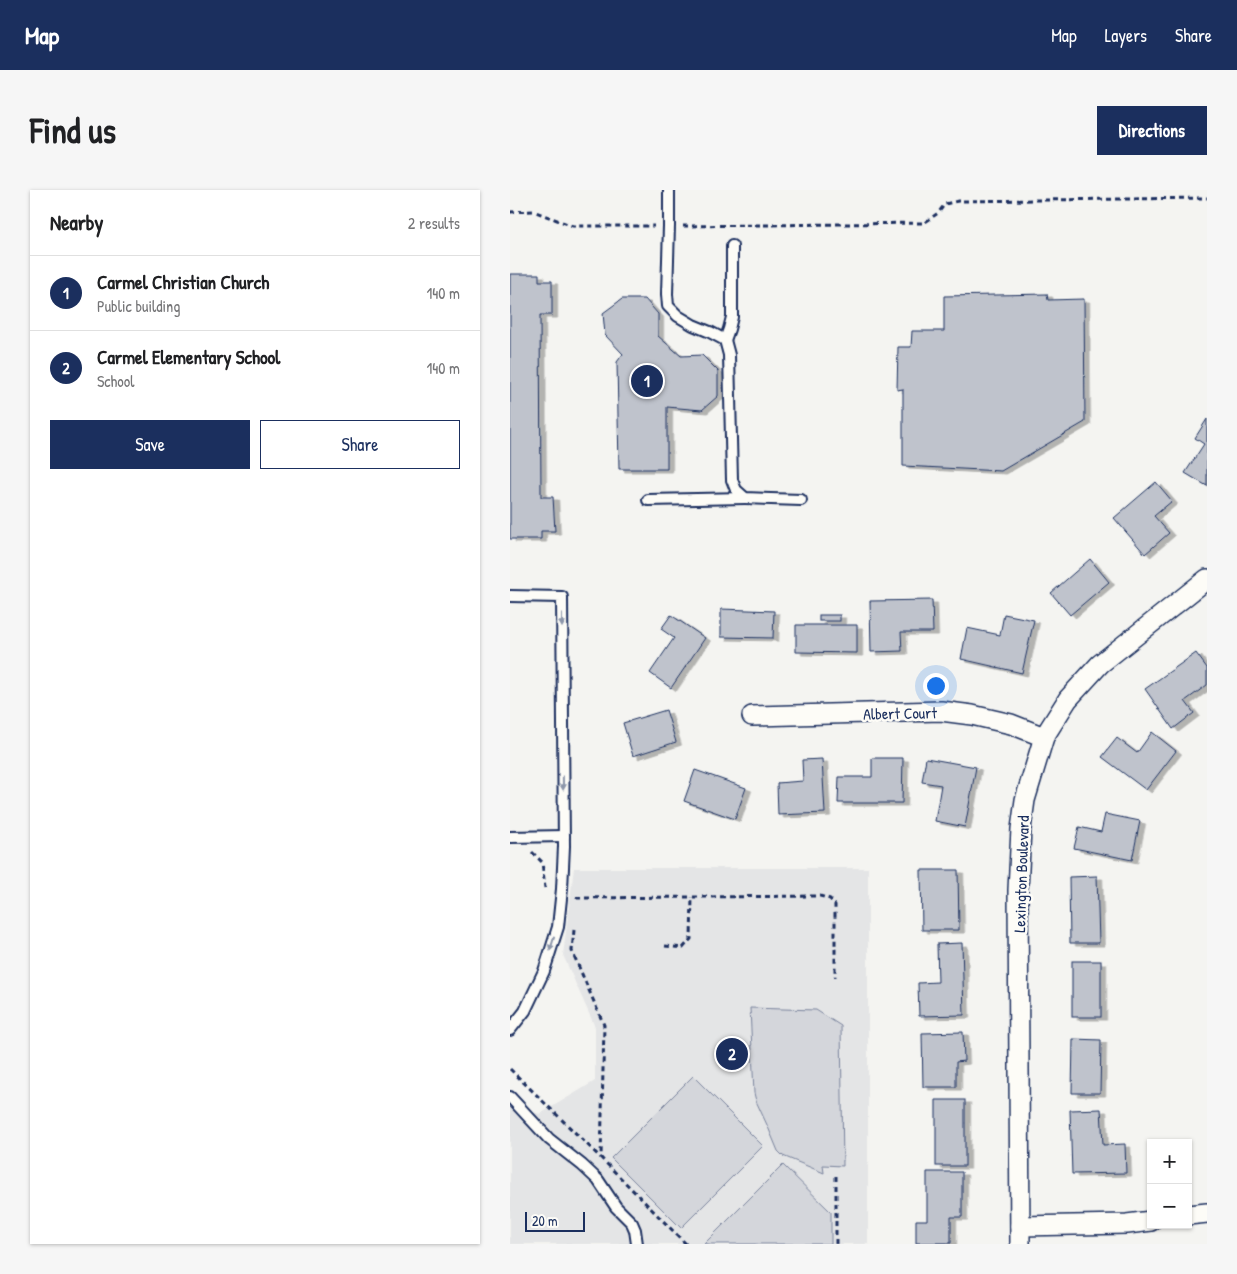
<!DOCTYPE html>
<html lang="en">
<head>
<meta charset="utf-8">
<style>
	body { margin:0; font-family:"Patrick Hand",sans-serif; background:#f6f6f6; color:#202124 }
	.controls { position:absolute; right:15px; bottom:15px; display:grid; overflow:hidden; border-radius:0px; box-shadow:0 1px 4px #0004 }
	.controls button { width:45px; height:45px; display:grid; place-items:center; padding:0; border:0; border-bottom:1px solid #e0e0e0; background:#fff; color:#202124; font:25px sans-serif }
	.scale { position:absolute; left:15px; bottom:12px; width:60px; box-sizing:border-box; padding-left:5px; border:2px solid #1b2f5e; border-top:0; font-size:14px; line-height:18px; white-space:nowrap; color:#1b2f5e; -webkit-text-stroke:4px #fdfcf7; paint-order:stroke }
	.you { position:absolute; left:425px; top:495px; width:18px; height:18px; margin:-12px; border:4px solid #fff; border-radius:50%; background:#1a73e8; box-shadow:0 0 0 8px #1a73e833 }
	.badge { display:grid; place-items:center; width:32px; height:32px; border-radius:50%; background:#1b2f5e; color:#fff; font-size:16px; font-weight:700 }
	.pin { position:absolute; translate:-50% -50%; border:2px solid #fff; box-shadow:0 1px 5px #0006 }
	.list { margin:0; padding:0; list-style:none }
	h2 { display:flex; justify-content:space-between; align-items:center; height:65px; margin:0; padding:0 20px; font-size:21px }
	h2 small { font-size:16px; font-weight:400; color:#757577 }
	.list li { display:grid; grid-template-columns:32px 1fr auto; gap:15px; align-items:center; box-sizing:border-box; height:75px; padding:0 20px; border-top:1px solid #e0e0e0 }
	.list b { display:block; font-size:19px; white-space:nowrap }
	.list p { margin:0; font-size:16px; white-space:nowrap; color:#757577 }
	.list em { font-size:16px; font-style:normal; color:#757577 }
	.actions { display:flex; gap:10px; padding:15px 20px }
	.actions a { flex:1; padding:11px 0; border:1px solid #1b2f5e; border-radius:0px; text-align:center; font-size:18px; color:#1b2f5e }
	.actions .main { background:#1b2f5e; color:#fff }
	.map { position:relative; flex:none; width:697px; height:1054px; overflow:hidden; border-radius:0px }
	header { display:flex; align-items:center; gap:30px; box-sizing:border-box; height:70px; padding:0 25px; background:#1b2f5e; color:#fff }
	header strong { font-size:24px }
	nav { display:flex; gap:28px; margin-inline-start:auto; font-size:18px }
	.intro { display:flex; align-items:center; justify-content:space-between; box-sizing:border-box; height:120px; padding:0 30px }
	h1 { margin:0; font-size:35px }
	.button { padding:12px 22px; border-radius:0px; background:#1b2f5e; color:#fff; font-size:18px; font-weight:700 }
	main { display:flex; gap:30px; padding:0 30px }
	aside { flex:1; background:#fff; border-radius:0px; box-shadow:0 1px 4px #0004 }
	.map>svg:first-child { display:block }
	.built { fill:#e4e5e6 }
	.green { fill:#d4d6db; stroke:#78829c }
	.building { fill:#bfc3cc; stroke:#1b2f5e; filter:url(#shadow) }
	.lines { fill:none; stroke-linecap:round; stroke-linejoin:round }
	.lane-casing { stroke:#1b2f5e; stroke-width:14 }
	.street-casing { stroke:#1b2f5e; stroke-width:22 }
	.path { stroke:#1b2f5e; stroke-width:3; stroke-dasharray:5 4; stroke-linecap:butt }
	.lane { stroke:#fdfcf7; stroke-width:10 }
	.street { stroke:#fdfcf7; stroke-width:19 }
	.oneway { fill:#8c96aa }
	.labels { text-anchor:middle; stroke-width:5; stroke-linejoin:round; paint-order:stroke }
	.street-label { font-size:16px; fill:#1b2f5e; stroke:#fdfcf7 }
</style>
</head>
<body>
<header>
<strong>Map</strong>
<nav><a>Map</a><a>Layers</a><a>Share</a></nav>
</header>
<div class="intro"><h1>Find us</h1><a class="button">Directions</a></div>
<main>
<aside>
<h2>Nearby<small>2 results</small></h2>
<ul class="list">
<li><span class="badge">1</span><div><b>Carmel Christian Church</b><p>Public building</p></div><em>140 m</em></li>
<li><span class="badge">2</span><div><b>Carmel Elementary School</b><p>School</p></div><em>140 m</em></li>
</ul>
<div class="actions"><a class="main">Save</a><a>Share</a></div>
</aside>
<div class="map">
<svg width="697" height="1054" viewBox="0 0 697 1054">
	<defs>
		<filter id="shadow"><feDropShadow dx="5.5" dy="3" stdDeviation="0" flood-color="#0004"/></filter>
	</defs>
	<rect width="100%" height="100%" fill="#f4f4f1"/>
	<filter id="ink" filterUnits="userSpaceOnUse"><feTurbulence type="fractalNoise" baseFrequency=".02" numOctaves="2"/><feDisplacementMap in="SourceGraphic" scale="10" xChannelSelector="R" yChannelSelector="G"/><feConvolveMatrix kernelMatrix="1 2 1 2 8 2 1 2 1" color-interpolation-filters="sRGB"/></filter>
	<g filter="url(#ink)">
		<path class="built" d="M 64,678 L 358,678 L 358,1054 L 0,1054 L 0,916 L 30,924 L 85,891 L 85,837 L 53,765 Z"/>
		<g class="green">
			<path d="M 240,818 L 306,820 L 331,836 L 333,976 L 313,975 L 314,983 L 273,966 L 268,961 L 258,937 L 246,911 L 244,903 Z"/>
			<path d="M 183,886 L 253,956 L 171,1038 L 101,968 Z"/>
			<path d="M 273,975 L 321,1022 L 321,1054 L 194,1054 Z"/>
		</g>
		<g class="building">
			<path d="M 0,84 L 29,84 L 29,91 L 42,91 L 42,125 L 30,125 L 31,307 L 43,307 L 45,341 L 31,341 L 31,349 L 0,349 Z"/>
			<path d="M 537,104 L 538,110 L 574,109 L 575,232 L 491,281 L 393,276 L 393,199 L 387,200 L 388,157 L 401,157 L 402,141 L 434,141 L 434,106 Z"/>
			<path d="M 112,109 L 135,109 L 148,124 L 148,146 L 171,166 L 192,165 L 208,181 L 208,206 L 192,220 L 157,217 L 157,279 L 109,279 L 107,172 L 113,164 L 95,145 L 93,123 Z"/>
			<path d="M 697,229 L 697,296 L 675,283 L 694,254 L 685,248 Z"/>
			<path d="M 646,292 L 662,311 L 644,326 L 659,343 L 635,364 L 604,328 Z"/>
			<path d="M 580,369 L 599,392 L 560,425 L 541,403 Z"/>
			<path d="M 422,410 L 423,442 L 391,442 L 392,461 L 361,462 L 360,411 Z"/>
			<path d="M 211,419 L 264,421 L 263,448 L 211,447 Z"/>
			<path d="M 494,424 L 524,430 L 512,483 L 451,469 L 457,438 L 490,445 Z"/>
			<path d="M 161,425 L 195,448 L 161,498 L 140,483 L 164,448 L 151,439 Z"/>
			<rect x="309" y="425" width="21" height="6"/>
			<path d="M 286,435 L 347,435 L 347,463 L 286,462 Z"/>
			<path d="M 686,463 L 697,478 L 697,495 L 675,511 L 684,523 L 663,539 L 635,499 Z"/>
			<path d="M 156,520 L 166,552 L 123,566 L 113,533 Z"/>
			<path d="M 642,542 L 666,561 L 636,600 L 592,567 L 607,548 L 627,563 Z"/>
			<path d="M 362,568 L 393,568 L 392,613 L 328,613 L 329,587 L 362,587 Z"/>
			<path d="M 416,568 L 466,577 L 455,637 L 425,631 L 431,595 L 412,592 Z"/>
			<path d="M 312,569 L 315,623 L 268,625 L 267,593 L 293,591 L 292,570 Z"/>
			<path d="M 185,580 L 236,598 L 225,629 L 174,611 Z"/>
			<path d="M 595,624 L 630,631 L 622,670 L 564,658 L 569,637 L 591,642 Z"/>
			<path d="M 411,680 L 448,680 L 449,740 L 412,740 Z"/>
			<path d="M 587,686 L 589,753 L 560,753 L 559,687 Z"/>
			<path d="M 452,753 L 454,825 L 409,826 L 408,793 L 428,792 L 427,754 Z"/>
			<rect x="562" y="771" width="29" height="56"/>
			<path d="M 453,842 L 454,871 L 446,872 L 446,897 L 413,897 L 412,843 Z"/>
			<path d="M 563,849 L 591,850 L 590,903 L 562,903 Z"/>
			<rect x="426" y="910" width="29" height="66"/>
			<path d="M 591,919 L 593,955 L 615,954 L 616,983 L 562,984 L 560,920 Z"/>
			<path d="M 417,982 L 452,982 L 452,1027 L 441,1027 L 441,1053 L 406,1053 L 406,1030 L 417,1030 Z"/>
		</g>
		<g class="lines">
			<defs>
				<g id="lane">
					<path d="M 159,0 L 159,36 L 157,104 L 158,116 L 168,126 L 183,135 L 200,142 L 215,150 L 219,165 L 222,290 L 226,300 L 235,308 L 291,310"/>
					<path d="M 215,150 L 219,139 L 222,127 L 222,56"/>
					<path d="M 138,310 L 235,308"/>
					<path d="M 0,406 L 52,407 L 54,656 L 52,699 L 48,737 L 34,781 L 15,821 L 0,840"/>
					<path d="M 0,647 L 54,646"/>
					<path d="M 0,907 L 39,949 L 72,975 L 88,990 L 106,1017 L 122,1033 L 125,1040 L 127,1054"/>
				</g>
				<g id="street">
					<path d="M 242,526 L 431,521 L 462,525 L 501,534 L 534,547"/>
					<path d="M 678,1025 L 697,1023"/>
					<path d="M 510,1036 L 617,1034 L 641,1031"/>
					<path d="M 510,1054 L 508,700 L 511,639 L 515,610 L 534,547 L 558,509 L 590,474 L 697,389"/>
				</g>
			</defs>
			<use href="#lane" class="lane-casing"/>
			<use href="#street" class="street-casing"/>
			<g class="path">
				<path d="M 0,22 L 23,21 L 63,36 L 144,36"/>
				<path d="M 173,36 L 414,33 L 428,23 L 435,14 L 448,11 L 697,8"/>
				<path d="M 22,662 L 32,672 L 35,698"/>
				<path d="M 67,709 L 67,708 L 310,706 L 320,709 L 325,715 L 325,787"/>
				<path d="M 64,740 L 62,761 L 94,835 L 91,968"/>
				<path d="M 155,756 L 173,758 L 181,749 L 182,707"/>
				<path d="M 0,879 L 91,968 L 176,1054"/>
				<path d="M 326,1054 L 326,984"/>
			</g>
			<use href="#lane" class="lane"/>
			<use href="#street" class="street"/>
		</g>
		<defs><path id="oneway-solid" d="M-6-.8H1V-3.2L6.5 0L1 3.2V.8H-6Z" transform="scale(1.25)"/></defs>
		<g class="oneway">
			<use href="#oneway-solid" transform="translate(52 430) rotate(90)"/>
			<use href="#oneway-solid" transform="translate(53 593) rotate(89)"/>
			<use href="#oneway-solid" transform="translate(42 754) rotate(107)"/>
		</g>
	</g>
	<g class="labels">
		<g class="street-label">
			<text transform="translate(390 523) rotate(-1)" y="6">Albert Court</text>
			<text transform="translate(511 684) rotate(-88)" y="6">Lexington Boulevard</text>
		</g>
	</g>
</svg>
<div class="controls">
<button>+</button>
<button>−</button>
</div>
<div class="scale">20 m</div>
<div class="you"></div>
<div class="pin badge" style="left:137px;top:191px">1</div>
<div class="pin badge" style="left:222px;top:864px">2</div>
</div>
</main>
</body>
</html>
